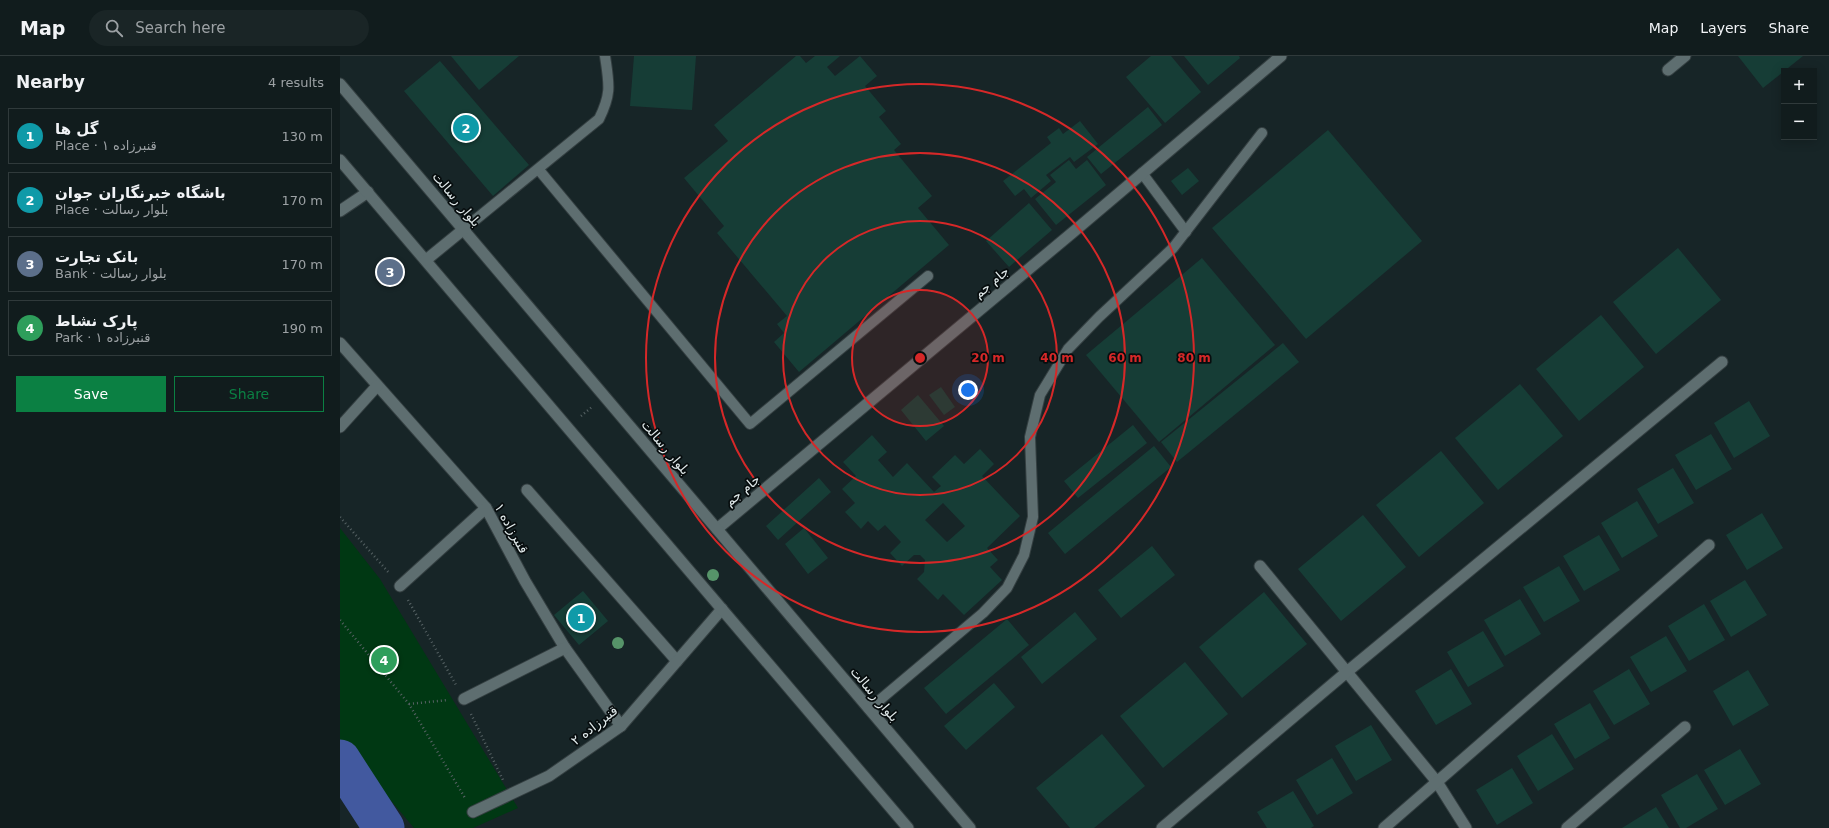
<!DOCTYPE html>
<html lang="en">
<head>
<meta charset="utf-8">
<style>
	body { margin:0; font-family:"DejaVu Sans","Noto Sans Arabic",sans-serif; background:#1a2526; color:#f1f3f6 }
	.controls { position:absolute; right:12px; top:12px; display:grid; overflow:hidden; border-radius:0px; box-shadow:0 2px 10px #0003 }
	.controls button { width:36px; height:36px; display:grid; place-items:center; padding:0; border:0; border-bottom:1px solid #303a3b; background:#111c1d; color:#f1f3f6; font:20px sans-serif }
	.you { position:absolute; left:628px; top:334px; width:14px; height:14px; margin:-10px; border:3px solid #fff; border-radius:50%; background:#1a73e8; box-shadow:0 0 0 6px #1a73e833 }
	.badge { display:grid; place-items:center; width:26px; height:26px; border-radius:50%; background:#0b8043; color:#fff; font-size:13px; font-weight:700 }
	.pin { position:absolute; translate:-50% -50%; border:2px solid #fff; box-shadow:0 1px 4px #0006 }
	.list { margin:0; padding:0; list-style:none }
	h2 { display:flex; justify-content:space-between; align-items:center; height:52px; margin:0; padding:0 16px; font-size:17px }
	h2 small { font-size:13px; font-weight:400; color:#9ca1a4 }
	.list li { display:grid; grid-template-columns:26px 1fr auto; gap:12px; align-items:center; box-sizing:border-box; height:56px; margin:0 8px 8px; padding:0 8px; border:1px solid #303a3b; border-radius:0px }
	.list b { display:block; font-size:15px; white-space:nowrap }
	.list p { margin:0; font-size:13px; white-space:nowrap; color:#9ca1a4 }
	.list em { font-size:13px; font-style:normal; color:#9ca1a4 }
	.actions { display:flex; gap:8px; padding:12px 16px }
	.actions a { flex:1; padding:9px 0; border:1px solid #0b8043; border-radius:0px; text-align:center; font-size:14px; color:#0b8043 }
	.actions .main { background:#0b8043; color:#fff }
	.icon { flex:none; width:22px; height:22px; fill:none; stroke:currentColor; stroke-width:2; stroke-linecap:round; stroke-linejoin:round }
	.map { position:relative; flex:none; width:1489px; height:772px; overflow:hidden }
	header { display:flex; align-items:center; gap:24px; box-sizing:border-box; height:56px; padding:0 20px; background:#111c1d; border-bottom:1px solid #303a3b }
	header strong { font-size:19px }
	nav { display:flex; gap:22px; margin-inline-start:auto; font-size:14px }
	.search { width:280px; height:36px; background:#1a2526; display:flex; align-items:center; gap:10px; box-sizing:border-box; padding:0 14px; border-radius:22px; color:#9ca1a4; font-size:15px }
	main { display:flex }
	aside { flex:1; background:#111c1d }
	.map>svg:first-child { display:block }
	.green { fill:#003813 }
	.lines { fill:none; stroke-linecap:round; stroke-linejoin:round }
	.river { stroke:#42599f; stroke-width:41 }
	.building { fill:#163d36; fill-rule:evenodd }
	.service-casing { stroke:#343f41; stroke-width:12 }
	.minor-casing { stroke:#343f41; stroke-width:13 }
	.tertiary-casing { stroke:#343f41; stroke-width:13 }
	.secondary-casing { stroke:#343f41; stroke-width:13 }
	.path { stroke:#566264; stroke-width:2.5; stroke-dasharray:1 3; stroke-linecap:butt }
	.service { stroke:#5e6e70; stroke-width:10 }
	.minor { stroke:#5e6e70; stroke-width:11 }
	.tertiary { stroke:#5e6e70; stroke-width:11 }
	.secondary { stroke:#5e6e70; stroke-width:11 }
	.tree { fill:#569469 }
	.ring { fill:none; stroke:#d62828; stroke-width:2 }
	.labels { text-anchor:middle; stroke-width:3.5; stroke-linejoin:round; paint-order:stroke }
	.street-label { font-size:13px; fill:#e3eced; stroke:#070d0e }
	.centre { fill:#d62828; stroke:#070d0e; stroke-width:2 }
	.ring-label { font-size:12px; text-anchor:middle; font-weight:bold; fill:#d62828; stroke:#070d0e; stroke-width:3.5; stroke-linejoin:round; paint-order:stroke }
</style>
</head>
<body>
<header>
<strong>Map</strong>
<div class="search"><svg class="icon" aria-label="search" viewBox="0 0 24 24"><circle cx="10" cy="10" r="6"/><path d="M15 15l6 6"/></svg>Search here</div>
<nav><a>Map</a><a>Layers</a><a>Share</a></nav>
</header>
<main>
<aside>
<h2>Nearby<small>4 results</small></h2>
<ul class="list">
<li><span class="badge" style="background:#0f9aa8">1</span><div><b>گل ها</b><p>Place · قنبرزاده ۱</p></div><em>130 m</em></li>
<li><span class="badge" style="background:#0f9aa8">2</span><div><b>باشگاه خبرنگاران جوان</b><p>Place · بلوار رسالت</p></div><em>170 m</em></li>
<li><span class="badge" style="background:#5c6f8a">3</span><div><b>بانک تجارت</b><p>Bank · بلوار رسالت</p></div><em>170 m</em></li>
<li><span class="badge" style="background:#2e9e5b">4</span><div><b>پارک نشاط</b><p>Park · قنبرزاده ۱</p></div><em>190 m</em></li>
</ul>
<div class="actions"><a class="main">Save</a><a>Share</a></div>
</aside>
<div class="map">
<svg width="1489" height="772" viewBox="0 0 1489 772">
	<rect width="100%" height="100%" fill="#172527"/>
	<path class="green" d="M 0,472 L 40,523 L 178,752 L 133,772 L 74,772 L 0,684 Z"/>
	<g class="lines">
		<path class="river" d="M 0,704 L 44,772"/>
	</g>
	<g class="building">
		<path d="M 111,0 L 179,0 L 139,34 Z"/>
		<path d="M 294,0 L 356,0 L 352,54 L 290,50 Z"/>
		<path d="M 456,0 L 460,0 L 466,7 L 475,0 L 500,0 L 487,11 L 495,20 L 520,0 L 537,20 L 525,30 L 546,55 L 539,61 L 561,88 L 554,94 L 592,140 L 578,152 L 609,189 L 459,316 L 434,286 L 444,277 L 437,268 L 447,260 L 377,177 L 384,170 L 344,122 L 388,85 L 374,69 Z"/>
		<path d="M 811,0 L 831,0 L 861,36 L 825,67 L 786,21 Z"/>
		<path d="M 844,0 L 899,0 L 900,2 L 868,29 Z"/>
		<path d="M 1398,0 L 1463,0 L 1423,32 Z"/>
		<path d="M 100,5 L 189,109 L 153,140 L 64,35 Z"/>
		<path d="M 808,51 L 822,69 L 761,118 L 747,101 Z"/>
		<path d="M 740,65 L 758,88 L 734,106 L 730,101 L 706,119 L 711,125 L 691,142 L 684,133 L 675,140 L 663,125 L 711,87 L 707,81 L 719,72 L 723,78 Z"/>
		<path d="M 988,74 L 1082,185 L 966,283 L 872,172 Z"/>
		<path d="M 729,104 L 736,113 L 747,104 L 766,129 L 716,169 L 695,143 L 716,126 L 710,119 Z"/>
		<path d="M 848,112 L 859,125 L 842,139 L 831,125 Z"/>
		<path d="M 689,147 L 712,174 L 669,211 L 646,185 Z"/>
		<path d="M 1338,192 L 1381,244 L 1316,298 L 1273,246 Z"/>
		<path d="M 862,202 L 935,289 L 819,386 L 746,299 Z"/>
		<path d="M 1261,259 L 1304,311 L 1239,365 L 1196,313 Z"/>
		<path d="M 943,287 L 959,306 L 837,406 L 821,386 Z"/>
		<path d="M 1180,328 L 1223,380 L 1158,434 L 1115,382 Z"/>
		<path d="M 601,331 L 615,351 L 604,359 L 589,339 Z"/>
		<path d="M 578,339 L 604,370 L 586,385 L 561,354 Z"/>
		<path d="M 1409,345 L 1430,380 L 1394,402 L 1374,367 Z"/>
		<path d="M 793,369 L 807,387 L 738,442 L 724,425 Z"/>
		<path d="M 1371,378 L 1392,413 L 1356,434 L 1335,399 Z"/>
		<path d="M 532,379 L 547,396 L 538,404 L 553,421 L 567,407 L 594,436 L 601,430 L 592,421 L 615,399 L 624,408 L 640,393 L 654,408 L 642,420 L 680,460 L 647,492 L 658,504 L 650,511 L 662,524 L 624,559 L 603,538 L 598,544 L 577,523 L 584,516 L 585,504 L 580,499 L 574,499 L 562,510 L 550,497 L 561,486 L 545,469 L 538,475 L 528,465 L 521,473 L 505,456 L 515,447 L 502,433 L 516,420 L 503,406 ZM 603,447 L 625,470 L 607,486 L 585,464 Z"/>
		<path d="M 814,390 L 831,411 L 725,498 L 708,477 Z"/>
		<path d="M 1101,395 L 1144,447 L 1079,501 L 1036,449 Z"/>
		<path d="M 1333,412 L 1354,447 L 1318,468 L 1297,433 Z"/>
		<path d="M 479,422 L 491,436 L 438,484 L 426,470 Z"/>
		<path d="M 1297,445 L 1318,480 L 1282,502 L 1261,467 Z"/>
		<path d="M 1422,457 L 1443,492 L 1407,514 L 1386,479 Z"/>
		<path d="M 1023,459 L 1066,511 L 1001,565 L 958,513 Z"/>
		<path d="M 464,472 L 488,502 L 468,518 L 445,488 Z"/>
		<path d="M 1259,479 L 1280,514 L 1244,535 L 1223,500 Z"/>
		<path d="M 812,490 L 835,519 L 781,562 L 758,534 Z"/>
		<path d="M 1219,510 L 1240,545 L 1204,566 L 1183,531 Z"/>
		<path d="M 1405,524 L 1427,559 L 1391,581 L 1370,545 Z"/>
		<path d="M 243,535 L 268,565 L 239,589 L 214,559 Z"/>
		<path d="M 924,536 L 967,588 L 902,642 L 859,591 Z"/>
		<path d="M 1180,543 L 1201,578 L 1165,600 L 1144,564 Z"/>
		<path d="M 1364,548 L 1385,584 L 1349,605 L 1328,570 Z"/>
		<path d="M 735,556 L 757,583 L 702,628 L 681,601 Z"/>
		<path d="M 667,563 L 689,589 L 606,658 L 584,632 Z"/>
		<path d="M 1143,575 L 1164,610 L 1128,631 L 1107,596 Z"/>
		<path d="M 1326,580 L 1347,615 L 1311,636 L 1290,601 Z"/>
		<path d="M 845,606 L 888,658 L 823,712 L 780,660 Z"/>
		<path d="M 1111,613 L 1132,648 L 1096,669 L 1075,635 Z"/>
		<path d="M 1289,613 L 1310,648 L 1274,669 L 1253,635 Z"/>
		<path d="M 1408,614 L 1429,649 L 1393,670 L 1373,635 Z"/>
		<path d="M 654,627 L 675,651 L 626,694 L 604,670 Z"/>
		<path d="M 1250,647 L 1270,682 L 1235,703 L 1214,668 Z"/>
		<path d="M 1031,669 L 1052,704 L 1016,725 L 995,690 Z"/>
		<path d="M 762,678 L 805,730 L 754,772 L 730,772 L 696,732 Z"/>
		<path d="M 1212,678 L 1234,713 L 1198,735 L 1177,700 Z"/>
		<path d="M 1400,693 L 1421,728 L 1385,749 L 1364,714 Z"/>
		<path d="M 992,702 L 1013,737 L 977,759 L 956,724 Z"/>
		<path d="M 1172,712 L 1193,747 L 1157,769 L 1136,734 Z"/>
		<path d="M 1357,718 L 1378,753 L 1346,772 L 1340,772 L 1321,739 Z"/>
		<path d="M 953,735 L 974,770 L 971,772 L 927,772 L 917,756 Z"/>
		<path d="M 1316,751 L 1329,772 L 1282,772 Z"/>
	</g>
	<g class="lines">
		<defs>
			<g id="service">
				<path d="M 199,114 L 410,368 L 588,220"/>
				<path d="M 802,117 L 846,176"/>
				<path d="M 124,173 L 259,63 C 272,37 269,28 265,0"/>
				<path d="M 529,653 L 643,557 L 667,532 L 684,499 L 693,461 L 690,381 L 700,339 L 728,293 L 759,261 L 833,192 L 922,77"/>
			</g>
			<g id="minor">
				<path d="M 1328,14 L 1345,0"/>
				<path d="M 0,155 L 28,136"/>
				<path d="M 0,287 L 146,452 L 185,525 L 225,592 L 281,670"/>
				<path d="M 0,371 L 37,330"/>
				<path d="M 187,434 L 337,605"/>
				<path d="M 920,510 L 1097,726 L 1126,772"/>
				<path d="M 60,530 L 146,452"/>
				<path d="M 124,643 L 225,592"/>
				<path d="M 133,756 L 209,720 L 281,670 L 382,553"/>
				<path d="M 822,772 L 1008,615 L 1382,306"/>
				<path d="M 1044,772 L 1369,489"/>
				<path d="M 1227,772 L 1345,671"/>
			</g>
			<path id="tertiary" d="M 377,473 L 732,177 L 941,0"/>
			<g id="secondary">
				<path d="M 0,28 L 630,772"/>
				<path d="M 0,104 L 568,772"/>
				<path d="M 86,204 L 124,173"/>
			</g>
		</defs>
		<use href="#service" class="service-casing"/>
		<use href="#minor" class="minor-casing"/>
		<use href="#tertiary" class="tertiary-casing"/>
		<use href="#secondary" class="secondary-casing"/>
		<g class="path">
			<path d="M 241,360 L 252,351"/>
			<path d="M 0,461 L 49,517"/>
			<path d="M 68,544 L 116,629"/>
			<path d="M 0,564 L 69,648 L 125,742"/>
			<path d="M 69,648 L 108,644"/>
			<path d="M 131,658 L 163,724"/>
		</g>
		<use href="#service" class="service"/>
		<use href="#minor" class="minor"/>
		<use href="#tertiary" class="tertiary"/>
		<use href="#secondary" class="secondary"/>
	</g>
	<g class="tree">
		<circle cx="373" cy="519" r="6"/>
		<circle cx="278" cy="587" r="6"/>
	</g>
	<circle cx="580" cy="302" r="68" fill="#d62828" fill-opacity=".12"/>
	<g class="ring">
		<circle cx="580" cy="302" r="68"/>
		<circle cx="580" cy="302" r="137"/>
		<circle cx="580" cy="302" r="205"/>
		<circle cx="580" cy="302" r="274"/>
	</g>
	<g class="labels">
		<g class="street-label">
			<text transform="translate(117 143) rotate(50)" y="5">بلوار رسالت</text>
			<text transform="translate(651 226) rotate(-40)" y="5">جام جم</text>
			<text transform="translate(326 391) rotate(50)" y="5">بلوار رسالت</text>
			<text transform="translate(402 434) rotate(-40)" y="5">جام جم</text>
			<text transform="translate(172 472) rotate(61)" y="5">قنبرزاده ۱</text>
			<text transform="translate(535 638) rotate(50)" y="5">بلوار رسالت</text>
			<text transform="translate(254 669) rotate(-38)" y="5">قنبرزاده ۲</text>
		</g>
	</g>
	<circle cx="580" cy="302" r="6" class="centre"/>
	<g class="ring-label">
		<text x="648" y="306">20 m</text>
		<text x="717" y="306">40 m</text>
		<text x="785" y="306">60 m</text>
		<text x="854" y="306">80 m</text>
	</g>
</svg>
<div class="controls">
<button>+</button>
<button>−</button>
</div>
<div class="you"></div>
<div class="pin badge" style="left:241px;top:562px;background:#0f9aa8">1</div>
<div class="pin badge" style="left:126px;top:72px;background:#0f9aa8">2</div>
<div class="pin badge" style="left:50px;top:216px;background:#5c6f8a">3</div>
<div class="pin badge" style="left:44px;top:604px;background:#2e9e5b">4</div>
</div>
</main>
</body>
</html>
